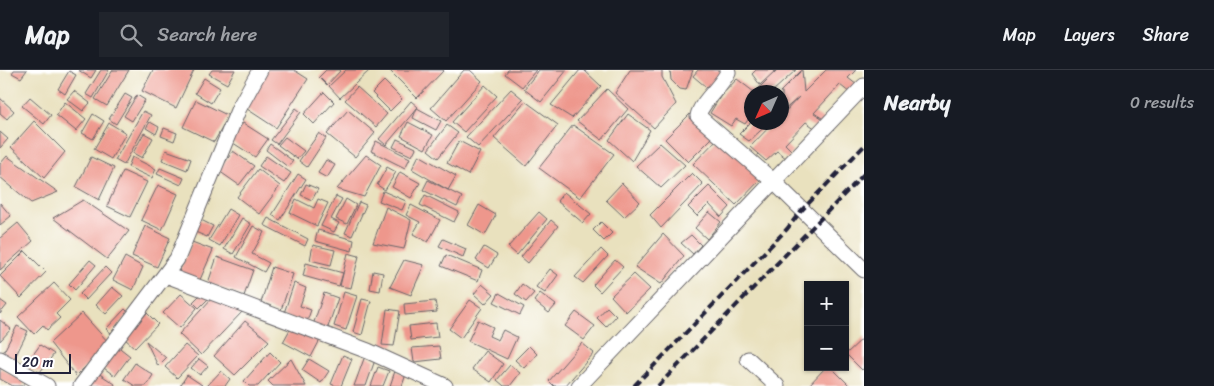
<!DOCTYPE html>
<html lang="en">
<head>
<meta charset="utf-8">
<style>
	body { margin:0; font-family:Sriracha,sans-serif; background:#20242c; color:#f1f3f6 }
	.controls { position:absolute; right:15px; bottom:15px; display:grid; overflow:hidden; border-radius:0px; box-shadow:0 1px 4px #0004 }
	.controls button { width:45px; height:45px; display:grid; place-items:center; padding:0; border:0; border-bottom:1px solid #363941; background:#171b24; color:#f1f3f6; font:25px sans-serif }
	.compass { position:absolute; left:744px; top:15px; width:45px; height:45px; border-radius:50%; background:#171b24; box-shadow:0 1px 4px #0004; rotate:225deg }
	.scale { position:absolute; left:15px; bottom:12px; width:56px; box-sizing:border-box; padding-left:5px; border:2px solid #22223b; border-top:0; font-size:14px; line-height:18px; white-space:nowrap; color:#22223b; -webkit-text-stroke:4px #fff; paint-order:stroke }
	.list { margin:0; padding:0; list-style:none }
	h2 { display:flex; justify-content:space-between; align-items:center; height:65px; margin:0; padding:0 20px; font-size:21px }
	h2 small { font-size:16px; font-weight:400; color:#9ea1a6 }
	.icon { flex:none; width:28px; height:28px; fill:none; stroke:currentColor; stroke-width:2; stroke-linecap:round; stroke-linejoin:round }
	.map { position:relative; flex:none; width:864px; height:316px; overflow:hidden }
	header { display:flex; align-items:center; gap:30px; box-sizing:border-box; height:70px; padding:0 25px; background:#171b24; border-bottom:1px solid #363941 }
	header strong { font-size:24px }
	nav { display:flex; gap:28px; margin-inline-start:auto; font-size:18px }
	.search { width:350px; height:45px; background:#20242c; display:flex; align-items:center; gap:12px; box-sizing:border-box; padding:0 18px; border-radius:0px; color:#9ea1a6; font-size:19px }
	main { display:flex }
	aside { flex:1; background:#171b24 }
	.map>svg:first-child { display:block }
	.building { fill:#ee978c }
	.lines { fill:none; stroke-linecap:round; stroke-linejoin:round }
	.minor-casing { stroke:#686569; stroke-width:17 }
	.minor { stroke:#fff; stroke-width:15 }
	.rail { stroke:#22223b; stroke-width:4; stroke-dasharray:8 4; stroke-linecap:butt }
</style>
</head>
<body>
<header>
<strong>Map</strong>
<div class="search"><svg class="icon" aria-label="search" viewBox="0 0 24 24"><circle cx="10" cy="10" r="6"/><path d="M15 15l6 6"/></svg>Search here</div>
<nav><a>Map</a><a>Layers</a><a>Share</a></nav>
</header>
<main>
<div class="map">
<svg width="864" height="316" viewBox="0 0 864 316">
	<rect width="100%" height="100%" fill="#fff"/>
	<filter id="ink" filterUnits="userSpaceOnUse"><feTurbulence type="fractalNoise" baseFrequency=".02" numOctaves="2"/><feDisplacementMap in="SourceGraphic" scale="10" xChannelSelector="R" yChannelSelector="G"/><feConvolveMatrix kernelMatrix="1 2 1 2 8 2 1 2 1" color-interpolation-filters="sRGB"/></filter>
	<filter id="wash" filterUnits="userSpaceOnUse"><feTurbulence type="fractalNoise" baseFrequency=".0096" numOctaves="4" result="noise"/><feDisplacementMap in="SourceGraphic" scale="20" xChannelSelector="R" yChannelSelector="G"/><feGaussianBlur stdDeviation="1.12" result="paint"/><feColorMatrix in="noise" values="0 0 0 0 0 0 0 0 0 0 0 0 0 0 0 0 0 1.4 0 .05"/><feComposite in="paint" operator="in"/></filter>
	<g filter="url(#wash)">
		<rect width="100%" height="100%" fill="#e9e1be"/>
		<g id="blocks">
			<g class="building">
				<path d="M 14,0 L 27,0 L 21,8 L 12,3 Z"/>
				<path d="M 78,0 L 96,0 L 91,8 Z"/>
				<path d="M 101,0 L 109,0 L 93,28 L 86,24 Z"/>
				<path d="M 113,0 L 129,0 L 107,36 L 95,29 Z"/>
				<path d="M 153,0 L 194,0 L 176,38 L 142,21 Z"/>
				<path d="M 212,0 L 235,0 L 227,14 L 209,4 Z"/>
				<path d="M 267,0 L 294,0 L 308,9 L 276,58 L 244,37 Z"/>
				<path d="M 326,0 L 341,0 L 327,15 L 319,7 Z"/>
				<path d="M 346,0 L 370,0 L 340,28 L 329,16 Z"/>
				<path d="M 389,0 L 444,0 L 417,28 Z"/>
				<path d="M 464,0 L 470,0 L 482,11 L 446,51 L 431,38 Z"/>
				<path d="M 508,0 L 536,0 L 522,17 L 505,4 Z"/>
				<path d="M 539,0 L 567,0 L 541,32 L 524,19 Z"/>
				<path d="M 580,0 L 584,0 L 601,16 L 572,48 L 551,35 Z"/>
				<path d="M 630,0 L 662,0 L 662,7 L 676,34 L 654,58 L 615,23 Z"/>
				<path d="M 670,0 L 693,0 L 686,20 L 680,19 L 671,10 Z"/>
				<path d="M 698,0 L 718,0 L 724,4 L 712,22 L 693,6 Z"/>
				<path d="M 756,0 L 776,0 L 760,15 L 752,4 Z"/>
				<path d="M 777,0 L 796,0 L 772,22 L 760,22 L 757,20 Z"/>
				<path d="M 802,0 L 804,22 L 826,0 L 856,0 L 848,8 L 857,15 L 850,23 L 840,15 L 814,43 L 825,50 L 816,59 L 806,52 L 785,74 L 793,82 L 787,89 L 777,81 L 766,91 L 750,77 L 774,52 L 782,52 L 782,45 L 799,27 L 782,42 L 782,22 L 780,22 Z"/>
				<path d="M 69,1 L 76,5 L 65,24 L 58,19 Z"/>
				<path d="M 204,8 L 220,18 L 211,33 L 195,23 Z"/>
				<path d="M 737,9 L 754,22 L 752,22 L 752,44 L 745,54 L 736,49 L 731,56 L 710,43 L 720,27 Z"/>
				<path d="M 384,11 L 402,29 L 390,41 L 372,23 Z"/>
				<path d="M 485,15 L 497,26 L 464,62 L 452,52 Z"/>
				<path d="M 357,17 L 387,44 L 376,57 L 345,30 Z"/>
				<path d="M 511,19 L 523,29 L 478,77 L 466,67 Z"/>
				<path d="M 607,19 L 628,39 L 602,70 L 577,51 Z"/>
				<path d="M 74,21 L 90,33 L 83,41 L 67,29 Z"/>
				<path d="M 324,22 L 334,32 L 314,54 L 304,44 Z"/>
				<path d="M 125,24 L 132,28 L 116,54 L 109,49 Z"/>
				<path d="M 137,25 L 145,30 L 132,51 L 124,46 Z"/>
				<path d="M 30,27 L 51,45 L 44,54 L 22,36 Z"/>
				<path d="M 0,28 L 14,41 L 7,49 L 0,43 Z"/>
				<path d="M 196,30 L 229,46 L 214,72 L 183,57 Z"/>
				<path d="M 411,31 L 418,37 L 386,75 L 379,69 Z"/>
				<path d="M 525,31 L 558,55 L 526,96 L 494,68 Z"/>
				<path d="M 65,32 L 86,49 L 76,61 L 56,45 Z"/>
				<path d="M 296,38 L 301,42 L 277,74 L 271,70 Z"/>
				<path d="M 417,38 L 441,51 L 436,60 L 413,48 Z"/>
				<path d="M 348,40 L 375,63 L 355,87 L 327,64 Z"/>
				<path d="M 143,41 L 151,45 L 124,95 L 115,90 Z"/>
				<path d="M 93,44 L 104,51 L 93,69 L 82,63 Z"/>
				<path d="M 628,44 L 650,60 L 632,91 L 609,70 Z"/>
				<path d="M 690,44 L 713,67 L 688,92 L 665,69 Z"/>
				<path d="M 34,51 L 65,82 L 44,108 L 11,77 Z"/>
				<path d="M 752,51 L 770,52 L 749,71 L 739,64 Z"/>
				<path d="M 150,52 L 159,57 L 156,64 L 146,58 Z"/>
				<path d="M 408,52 L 433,65 L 425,79 L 401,66 Z"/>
				<path d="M 109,53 L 126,63 L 111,89 L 94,79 Z"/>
				<path d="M 243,53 L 268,69 L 255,87 L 230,71 Z"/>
				<path d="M 447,55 L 458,63 L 438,88 L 428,80 Z"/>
				<path d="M 573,55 L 614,84 L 580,128 L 539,98 Z"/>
				<path d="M 164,58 L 177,63 L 174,71 L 161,66 Z"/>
				<path d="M 0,62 L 8,69 L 0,78 Z"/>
				<path d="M 144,63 L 153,68 L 142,88 L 133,83 Z"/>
				<path d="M 319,63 L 326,68 L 307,97 L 299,91 Z"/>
				<path d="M 720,66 L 763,107 L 736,135 L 693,94 Z"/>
				<path d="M 285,67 L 304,81 L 297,89 L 278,75 Z"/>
				<path d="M 397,69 L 416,78 L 412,86 L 393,77 Z"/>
				<path d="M 376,71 L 410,88 L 405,98 L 371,81 Z"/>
				<path d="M 459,71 L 480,82 L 468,105 L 447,93 Z"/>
				<path d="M 660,73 L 685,95 L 661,118 L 636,96 Z"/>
				<path d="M 270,74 L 293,91 L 288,97 L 266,80 Z"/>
				<path d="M 166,80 L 191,89 L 187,100 L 162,90 Z"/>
				<path d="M 233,81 L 254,96 L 239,115 L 219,101 Z"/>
				<path d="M 366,85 L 381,95 L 364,127 L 337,119 Z"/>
				<path d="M 419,85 L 456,106 L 448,120 L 412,99 Z"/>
				<path d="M 7,86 L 58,122 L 31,133 L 0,107 L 0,94 Z"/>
				<path d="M 266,86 L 291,103 L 284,113 L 259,96 Z"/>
				<path d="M 91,87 L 114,98 L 99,130 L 76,117 Z"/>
				<path d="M 132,87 L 156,99 L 152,108 L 128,97 Z"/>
				<path d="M 326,90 L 335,95 L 327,108 L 318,103 Z"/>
				<path d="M 387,97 L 396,102 L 385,120 L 377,115 Z"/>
				<path d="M 160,98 L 184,108 L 181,115 L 157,104 Z"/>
				<path d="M 258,99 L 280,116 L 259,144 L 237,127 Z"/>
				<path d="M 123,101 L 147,112 L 130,147 L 107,136 Z"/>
				<path d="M 400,102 L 420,113 L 411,128 L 392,117 Z"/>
				<path d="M 692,103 L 703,114 L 661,158 L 650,145 Z"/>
				<path d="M 298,104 L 306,109 L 280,150 L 272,145 Z"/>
				<path d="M 428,110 L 462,127 L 457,137 L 423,120 Z"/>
				<path d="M 622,113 L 640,132 L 624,147 L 606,130 Z"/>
				<path d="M 306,114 L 318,119 L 312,130 L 301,125 Z"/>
				<path d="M 158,115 L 178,124 L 162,160 L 141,150 Z"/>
				<path d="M 709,116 L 730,137 L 721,147 L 709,134 L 697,146 L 688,137 Z"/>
				<path d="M 383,121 L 406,131 L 402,140 L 379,131 Z"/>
				<path d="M 564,122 L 591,144 L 583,153 L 557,131 Z"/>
				<path d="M 425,125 L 459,142 L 454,152 L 420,135 Z"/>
				<path d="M 336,126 L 342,129 L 331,149 L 339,153 L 334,162 L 321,156 Z"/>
				<path d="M 296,129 L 314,138 L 318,129 L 328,133 L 317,156 L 290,143 Z"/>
				<path d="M 346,129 L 356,135 L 347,154 L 336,149 Z"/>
				<path d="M 83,130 L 129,161 L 107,189 L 53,148 Z"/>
				<path d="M 359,132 L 366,135 L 352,166 L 345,163 Z"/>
				<path d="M 0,133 L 11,146 L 0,155 Z"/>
				<path d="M 411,135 L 440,150 L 428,172 L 413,164 L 420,152 L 406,145 Z"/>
				<path d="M 479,135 L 496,145 L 485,165 L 468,155 Z"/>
				<path d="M 386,137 L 411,150 L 404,179 L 373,173 Z"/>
				<path d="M 228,139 L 238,145 L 220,176 L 209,170 Z"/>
				<path d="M 539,142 L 547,149 L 517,185 L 508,177 Z"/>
				<path d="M 709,142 L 721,152 L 707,169 L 695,158 Z"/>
				<path d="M 242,148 L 251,154 L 233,184 L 224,179 Z"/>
				<path d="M 268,148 L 308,169 L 305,176 L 264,155 Z"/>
				<path d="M 199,149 L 213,156 L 207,167 L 193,161 Z"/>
				<path d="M 551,150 L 558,156 L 528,193 L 521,187 Z"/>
				<path d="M 601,152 L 612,163 L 604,171 L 593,160 Z"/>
				<path d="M 18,153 L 33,171 L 0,200 L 0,168 Z"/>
				<path d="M 145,156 L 170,168 L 157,197 L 132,186 Z"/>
				<path d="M 253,156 L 264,162 L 252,184 L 269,193 L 264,202 L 236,187 Z"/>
				<path d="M 318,160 L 354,170 L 352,181 L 315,171 Z"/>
				<path d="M 663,164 L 684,186 L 661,214 L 635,197 Z"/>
				<path d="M 691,165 L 701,175 L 693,184 L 681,173 Z"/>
				<path d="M 443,169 L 466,179 L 463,187 L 439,176 Z"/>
				<path d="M 192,172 L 213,180 L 199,212 L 178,204 Z"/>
				<path d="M 313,175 L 335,180 L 331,195 L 310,190 Z"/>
				<path d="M 484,177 L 497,185 L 489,198 L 476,190 Z"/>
				<path d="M 601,179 L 608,186 L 583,213 L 575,207 Z"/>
				<path d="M 25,181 L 46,202 L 21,228 L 0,206 Z"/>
				<path d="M 348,183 L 359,186 L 351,218 L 340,216 Z"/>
				<path d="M 446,185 L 482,200 L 478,211 L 441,196 Z"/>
				<path d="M 125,187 L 143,197 L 133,220 L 113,210 Z"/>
				<path d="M 217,187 L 253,200 L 244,226 L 208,213 Z"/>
				<path d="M 90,190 L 96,195 L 75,220 L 69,214 Z"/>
				<path d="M 404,190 L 424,195 L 411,225 L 390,217 Z"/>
				<path d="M 615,190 L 623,197 L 600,222 L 593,215 Z"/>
				<path d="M 306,193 L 343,203 L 339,216 L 303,206 Z"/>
				<path d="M 105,197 L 111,203 L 86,230 L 80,224 Z"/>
				<path d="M 272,197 L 293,204 L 280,243 L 260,236 Z"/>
				<path d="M 550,199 L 558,205 L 545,223 L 536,217 Z"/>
				<path d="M 373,201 L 383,203 L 380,221 L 370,219 Z"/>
				<path d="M 634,204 L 650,219 L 626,242 L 611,226 Z"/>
				<path d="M 54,213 L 70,230 L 56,244 L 60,248 L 47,260 L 43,255 L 34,264 L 18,247 Z"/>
				<path d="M 294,213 L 306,218 L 300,236 L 311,240 L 306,254 L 283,246 Z"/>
				<path d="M 482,214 L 494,224 L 485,234 L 474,224 Z"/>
				<path d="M 522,214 L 534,223 L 526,232 L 515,224 Z"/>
				<path d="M 112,217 L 123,226 L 106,244 L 96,235 Z"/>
				<path d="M 206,219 L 212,225 L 199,238 L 193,232 Z"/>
				<path d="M 344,222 L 357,226 L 346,260 L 334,256 Z"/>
				<path d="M 324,223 L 338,228 L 327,260 L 313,255 Z"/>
				<path d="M 499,223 L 524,237 L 520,245 L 494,232 Z"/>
				<path d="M 540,223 L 556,235 L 549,243 L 534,231 Z"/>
				<path d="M 181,224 L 197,238 L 180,258 L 163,243 Z"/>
				<path d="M 212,228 L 243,241 L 201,285 L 179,264 Z"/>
				<path d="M 362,229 L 371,231 L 362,265 L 353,262 Z"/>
				<path d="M 0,230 L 7,235 L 0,244 Z"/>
				<path d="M 470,230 L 482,238 L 461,268 L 449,259 Z"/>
				<path d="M 435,231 L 437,242 L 405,245 L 404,234 Z"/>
				<path d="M 607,237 L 616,246 L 606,257 L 597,248 Z"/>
				<path d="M 125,239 L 129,243 L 111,263 L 106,259 Z"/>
				<path d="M 387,239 L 400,241 L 394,276 L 382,275 Z"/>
				<path d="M 576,242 L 595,256 L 584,270 L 565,256 Z"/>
				<path d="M 82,243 L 109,273 L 76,306 L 50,273 Z"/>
				<path d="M 147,243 L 158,254 L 135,278 L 124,268 Z"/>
				<path d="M 0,250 L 11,259 L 0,271 Z"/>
				<path d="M 478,250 L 493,257 L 489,266 L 498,270 L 503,260 L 517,267 L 507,289 L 468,271 Z"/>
				<path d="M 245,251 L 269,271 L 235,305 L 214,286 Z"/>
				<path d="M 436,253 L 438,267 L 411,270 L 409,256 Z"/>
				<path d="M 293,254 L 321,268 L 311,287 L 283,272 Z"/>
				<path d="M 17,256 L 28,261 L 14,289 L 3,283 Z"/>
				<path d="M 864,267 L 864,298 L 862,300 L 846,284 Z"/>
				<path d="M 146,271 L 166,288 L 158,296 Z"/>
				<path d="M 582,273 L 594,283 L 565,316 L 554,316 L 549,311 Z"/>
				<path d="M 40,275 L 54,284 L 40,302 L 24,297 Z"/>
				<path d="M 116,275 L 130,286 L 115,306 L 101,296 Z"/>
				<path d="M 185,275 L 198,286 L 177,308 L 165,297 Z"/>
				<path d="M 439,276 L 441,289 L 414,292 L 412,278 Z"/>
				<path d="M 529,276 L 537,284 L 524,298 L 515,290 Z"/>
				<path d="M 485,281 L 503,294 L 491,312 L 472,299 Z"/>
				<path d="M 270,282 L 280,292 L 258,316 L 249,316 L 244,311 Z"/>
				<path d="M 343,285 L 352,289 L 341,316 L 336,316 L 331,314 Z"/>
				<path d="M 365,286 L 375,290 L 366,316 L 354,316 Z"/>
				<path d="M 199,289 L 208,296 L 200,305 L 191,298 Z"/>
				<path d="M 291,289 L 306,316 L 273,316 L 268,311 Z"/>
				<path d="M 309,289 L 329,301 L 321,313 L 302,300 Z"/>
				<path d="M 135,293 L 153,305 L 146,316 L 135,316 L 124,309 Z"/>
				<path d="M 510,295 L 520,303 L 510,316 L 504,316 L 497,310 Z"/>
				<path d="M 378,297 L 389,301 L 383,316 L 371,316 Z"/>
				<path d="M 826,297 L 831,297 L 850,316 L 808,316 Z"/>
				<path d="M 0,298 L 25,312 L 22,316 L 13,316 L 0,309 Z"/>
				<path d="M 221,301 L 230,309 L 225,316 L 207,316 Z"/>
				<path d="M 395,301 L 406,304 L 402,316 L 390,316 Z"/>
				<path d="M 98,303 L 115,314 L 114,316 L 90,316 Z"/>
				<path d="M 187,305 L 202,315 L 201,316 L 180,316 Z"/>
			</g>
		</g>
	</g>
	<g filter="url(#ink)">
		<use href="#blocks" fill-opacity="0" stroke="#686569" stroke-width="1"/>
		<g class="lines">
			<defs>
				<g id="minor">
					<path d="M 727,0 L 728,2 C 721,17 701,32 698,46 L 773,111 L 864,200"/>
					<path d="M 166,205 L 368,281 L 445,316"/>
					<path d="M 0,289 L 47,316"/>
					<path d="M 748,289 L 777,316"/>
					<path d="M 81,316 L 177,189 L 239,38 L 260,0"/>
					<path d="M 579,316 L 864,16"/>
				</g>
			</defs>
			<use href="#minor" class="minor-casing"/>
			<use href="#minor" class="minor"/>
			<g class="rail">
				<path d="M 634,316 L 787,159 L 801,141 L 864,76"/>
				<path d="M 658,316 L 864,104"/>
			</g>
		</g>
	</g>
</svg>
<div class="controls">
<button>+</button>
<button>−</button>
</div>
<svg class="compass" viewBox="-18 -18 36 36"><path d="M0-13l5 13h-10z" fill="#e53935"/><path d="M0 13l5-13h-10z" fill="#9ea1a6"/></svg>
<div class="scale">20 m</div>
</div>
<aside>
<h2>Nearby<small>0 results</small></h2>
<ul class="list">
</ul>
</aside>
</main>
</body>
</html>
